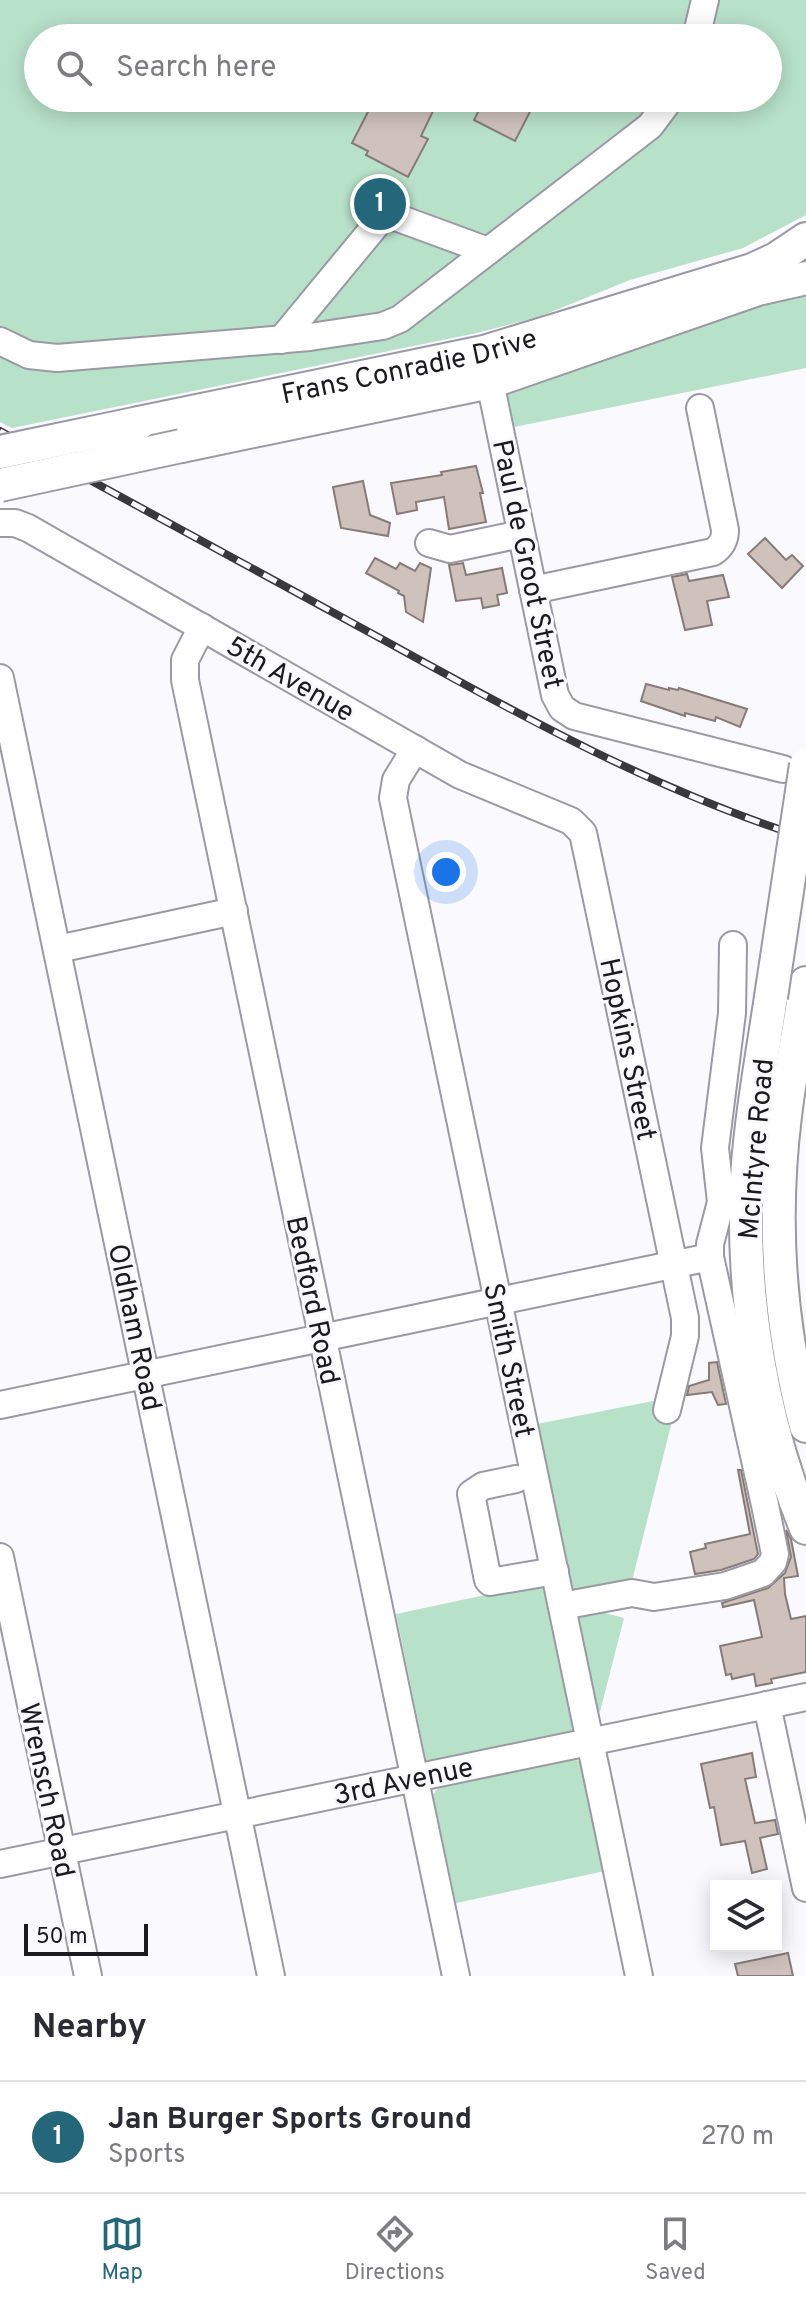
<!DOCTYPE html>
<html lang="en">
<head>
<meta charset="utf-8">
<style>
	body { margin:0; font-family:Overpass,sans-serif; background:#f2f2f3; color:#2b2b33 }
	.controls { position:absolute; right:24px; bottom:24px; display:grid; overflow:hidden; border-radius:0px; box-shadow:0 4px 20px #0003 }
	.controls button { width:72px; height:72px; display:grid; place-items:center; padding:0; border:0; border-bottom:2px solid #e1e1e2; background:#fff; color:#2b2b33; font:40px sans-serif }
	.scale { position:absolute; left:24px; bottom:20px; width:124px; box-sizing:border-box; padding-left:8px; border:4px solid #1b1a1e; border-top:0; font-size:22px; line-height:28px; white-space:nowrap; color:#1b1a1e; -webkit-text-stroke:6px #faf9fe; paint-order:stroke }
	.you { position:absolute; left:446px; top:872px; width:28px; height:28px; margin:-20px; border:6px solid #fff; border-radius:50%; background:#1a73e8; box-shadow:0 0 0 12px #1a73e833 }
	.badge { display:grid; place-items:center; width:52px; height:52px; border-radius:50%; background:#25677a; color:#fff; font-size:26px; font-weight:700 }
	.pin { position:absolute; translate:-50% -50%; border:4px solid #fff; box-shadow:0 2px 8px #0006 }
	.list { margin:0; padding:0; list-style:none }
	h2 { display:flex; justify-content:space-between; align-items:center; height:104px; margin:0; padding:0 32px; font-size:34px }
	h2 small { font-size:26px; font-weight:400; color:#7c7c81 }
	.list li { display:grid; grid-template-columns:52px 1fr auto; gap:24px; align-items:center; box-sizing:border-box; height:112px; padding:0 32px; border-top:2px solid #e1e1e2 }
	.list b { display:block; font-size:30px; white-space:nowrap }
	.list p { margin:0; font-size:26px; white-space:nowrap; color:#7c7c81 }
	.list em { font-size:26px; font-style:normal; color:#7c7c81 }
	.icon { flex:none; width:44px; height:44px; fill:none; stroke:currentColor; stroke-width:2; stroke-linecap:round; stroke-linejoin:round }
	.map { position:relative; flex:none; width:806px; height:1976px; overflow:hidden }
	.search { position:absolute; background:#fff; box-shadow:0 4px 20px #0003; left:24px; right:24px; top:24px; height:88px; display:flex; align-items:center; gap:20px; box-sizing:border-box; padding:0 28px; border-radius:44px; color:#7c7c81; font-size:30px }
	.sheet { height:216px; background:#fff }
	nav { display:flex; justify-content:space-around; align-items:center; box-sizing:border-box; height:112px; border-top:2px solid #e1e1e2; background:#fff; font-size:22px; color:#7c7c81 }
	nav a { display:grid; justify-items:center; gap:4px }
	nav .on { color:#25677a }
	.map>svg:first-child { display:block }
	.green { fill:#b8e1ca; fill-rule:evenodd }
	.building { fill:#cfc2bd; stroke:#877b77; stroke-width:2 }
	.lines { fill:none; stroke-linecap:round; stroke-linejoin:round }
	.minor-casing { stroke:#9a99a4; stroke-width:30 }
	.major-casing { stroke:#9a99a4; stroke-width:36 }
	.minor { stroke:#fff; stroke-width:26 }
	.major { stroke:#fff; stroke-width:32 }
	.rail-casing { stroke:#39383d; stroke-width:8 }
	.rail { stroke:#faf9fe; stroke-width:5; stroke-dasharray:15; stroke-linecap:butt }
	.major-bridge-casing { stroke:#9a99a4; stroke-width:36; stroke-linecap:butt }
	.major-bridge { stroke:#fff; stroke-width:32 }
	.labels { text-anchor:middle; stroke-width:6; stroke-linejoin:round; paint-order:stroke }
	.street-label { font-size:28px; fill:#1b1a1e; stroke:#faf9fe }
</style>
</head>
<body>
<div class="map">
<svg width="806" height="1976" viewBox="0 0 806 1976">
	<rect width="100%" height="100%" fill="#faf9fe"/>
	<g class="green">
		<path d="M 0,0 L 806,0 L 806,215 L 743,248 L 630,280 L 541,316 L 477,333 L 12,428 L 0,422 ZM 38,38 L 768,38 L 768,98 L 38,98 Z"/>
		<path d="M 806,290 L 806,368 L 509,428 L 504,395 L 507,389 L 768,296 Z"/>
		<path d="M 658,1400 L 672,1421 L 631,1585 L 577,1593 L 571,1590 L 537,1424 Z"/>
		<path d="M 546,1582 L 578,1729 L 573,1734 L 427,1764 L 396,1614 Z"/>
		<path d="M 590,1609 L 624,1618 L 600,1712 L 596,1709 L 576,1615 Z"/>
		<path d="M 572,1757 L 582,1763 L 605,1871 L 456,1903 L 433,1795 L 439,1786 Z"/>
	</g>
	<g class="building">
		<path d="M 383,98 L 393,103 L 395,98 L 405,103 L 408,98 L 418,98 L 435,107 L 421,136 L 428,139 L 408,177 L 366,155 L 368,151 L 352,143 L 372,104 L 378,108 Z"/>
		<path d="M 485,98 L 537,98 L 515,141 L 474,120 Z"/>
		<path d="M 476,466 L 483,493 L 480,493 L 486,522 L 449,529 L 444,497 L 416,502 L 417,510 L 397,514 L 391,483 L 442,475 L 441,472 Z"/>
		<path d="M 363,481 L 370,515 L 390,523 L 388,536 L 341,528 L 333,487 Z"/>
		<path d="M 765,538 L 786,560 L 792,555 L 803,566 L 782,588 L 748,554 Z"/>
		<path d="M 375,558 L 396,569 L 400,563 L 415,571 L 420,563 L 431,568 L 423,622 L 406,612 L 404,596 L 398,593 L 399,591 L 366,573 Z"/>
		<path d="M 463,563 L 466,575 L 502,568 L 507,593 L 497,595 L 499,605 L 483,608 L 481,598 L 456,601 L 449,565 Z"/>
		<path d="M 687,574 L 689,581 L 723,575 L 729,597 L 707,601 L 712,625 L 685,630 L 672,577 Z"/>
		<path d="M 646,684 L 669,690 L 669,688 L 678,690 L 679,688 L 747,709 L 740,727 L 716,717 L 715,721 L 685,713 L 685,716 L 641,701 Z"/>
		<path d="M 717,1362 L 726,1404 L 718,1405 L 712,1392 L 687,1395 L 689,1386 L 709,1380 L 709,1363 Z"/>
		<path d="M 738,1470 L 741,1470 L 758,1554 L 754,1559 L 721,1570 L 695,1574 L 690,1552 L 706,1548 L 705,1544 L 750,1534 Z"/>
		<path d="M 786,1530 L 791,1539 L 798,1576 L 784,1578 L 785,1594 L 791,1619 L 806,1616 L 806,1672 L 771,1679 L 772,1683 L 756,1686 L 754,1674 L 732,1679 L 731,1674 L 726,1675 L 720,1646 L 762,1637 L 754,1600 L 723,1607 L 722,1603 L 768,1588 L 785,1573 L 791,1557 Z"/>
		<path d="M 752,1753 L 756,1777 L 745,1779 L 755,1823 L 775,1820 L 778,1834 L 760,1838 L 767,1869 L 752,1873 L 745,1841 L 721,1845 L 714,1807 L 710,1808 L 701,1764 Z"/>
		<path d="M 788,1953 L 793,1976 L 738,1976 L 735,1964 Z"/>
	</g>
	<g class="lines">
		<defs>
			<g id="minor">
				<path d="M 696,38 L 705,0"/>
				<path d="M 281,340 L 381,219 L 395,217 L 401,219 L 488,251"/>
				<path d="M 0,341 L 29,355 L 57,358 L 310,337 L 383,326 L 400,319 L 650,126 L 671,98"/>
				<path d="M 490,382 L 555,695 L 562,708 L 574,716 L 783,769"/>
				<path d="M 0,523 L 15,523 L 28,528 L 460,775 L 571,821 L 583,833 L 589,861 L 685,1318 L 685,1336 L 667,1410"/>
				<path d="M 429,543 L 450,549 L 521,534"/>
				<path d="M 533,590 L 713,552 C 722,546 725,540 725,530 L 700,408"/>
				<path d="M 202,627 L 185,660 L 185,680 L 456,1976"/>
				<path d="M 0,678 L 271,1976"/>
				<path d="M 415,749 L 396,780 L 393,798 L 639,1976"/>
				<path d="M 58,949 L 234,911"/>
				<path d="M 0,1405 L 710,1257 L 710,1244 L 721,1202 L 715,1148 L 732,1013 L 733,945"/>
				<path d="M 516,1479 L 483,1486 L 471,1494 L 488,1580 L 490,1582 L 555,1571"/>
				<path d="M 0,1557 L 88,1976"/>
				<path d="M 562,1606 L 632,1593 L 654,1597 L 725,1586 L 763,1573 L 773,1562 L 775,1554 L 765,1505 L 710,1257"/>
				<path d="M 767,1705 L 806,1888"/>
				<path d="M 0,1864 L 806,1697"/>
			</g>
			<g id="major">
				<path id="s1" d="M 139,423 L 484,352 L 752,270 L 776,259 L 806,239"/>
				<path d="M 181,446 L 490,382 L 758,289 L 806,278"/>
				<path d="M 806,983 C 800,1027 790,1072 785,1116 C 772,1221 779,1324 806,1426"/>
				<path d="M 771,997 C 762,1057 751,1117 747,1177 C 741,1296 761,1418 806,1528"/>
			</g>
		</defs>
		<use href="#minor" class="minor-casing"/>
		<use href="#major" class="major-casing"/>
		<use href="#minor" class="minor"/>
		<use href="#major" class="major"/>
		<defs>
			<path id="rail" d="M 0,431 C 130,502 259,572 389,643 C 523,717 659,792 806,838"/>
		</defs>
		<use href="#rail" class="rail-casing"/>
		<use href="#rail" class="rail"/>
		<defs>
			<g id="major-bridge">
				<path d="M 0,452 L 139,423"/>
				<path d="M 0,485 L 181,446"/>
				<path d="M 771,997 L 806,765"/>
			</g>
		</defs>
		<use href="#major-bridge" class="major-bridge-casing"/>
		<use href="#major-bridge" class="major-bridge"/>
	</g>
	<g class="labels">
		<g class="street-label">
			<text dy="10" stroke="none"><textPath href="#s1" startOffset="276">Frans Conradie Drive</textPath></text>
			<text transform="translate(529 564) rotate(78)" y="10">Paul de Groot Street</text>
			<text transform="translate(291 678) rotate(30)" y="10">5th Avenue</text>
			<text transform="translate(629 1049) rotate(78)" y="10">Hopkins Street</text>
			<text transform="translate(755 1149) rotate(-85)" y="10">McIntyre Road</text>
			<text transform="translate(314 1300) rotate(78)" y="10">Bedford Road</text>
			<text transform="translate(136 1327) rotate(78)" y="10">Oldham Road</text>
			<text transform="translate(510 1360) rotate(78)" y="10">Smith Street</text>
			<text transform="translate(403 1780) rotate(-12)" y="10">3rd Avenue</text>
			<text transform="translate(48 1790) rotate(78)" y="10">Wrensch Road</text>
		</g>
	</g>
</svg>
<div class="controls">
<button><svg class="icon" aria-label="layers" viewBox="0 0 24 24"><path d="M12 4l9 5-9 5-9-5zM3 14l9 5 9-5"/></svg></button>
</div>
<div class="scale">50 m</div>
<div class="you"></div>
<div class="pin badge" style="left:380px;top:204px">1</div>
<div class="search"><svg class="icon" aria-label="search" viewBox="0 0 24 24"><circle cx="10" cy="10" r="6"/><path d="M15 15l6 6"/></svg>Search here</div>
</div>
<section class="sheet">
<h2>Nearby<small></small></h2>
<ul class="list">
<li><span class="badge">1</span><div><b>Jan Burger Sports Ground</b><p>Sports</p></div><em>270 m</em></li>
</ul>
</section>
<nav>
<a class="on"><svg class="icon" aria-label="map" viewBox="0 0 24 24"><path d="M3 6l6-2 6 2 6-2v14l-6 2-6-2-6 2zM9 4v14M15 6v14"/></svg>Map</a>
<a><svg class="icon" aria-label="directions" viewBox="0 0 24 24"><path d="M12 3l9 9-9 9-9-9zM9 14v-3h6M13 9l2 2-2 2"/></svg>Directions</a>
<a><svg class="icon" aria-label="saved" viewBox="0 0 24 24"><path d="M7 4h10v16l-5-4-5 4z"/></svg>Saved</a>
</nav>
</body>
</html>
